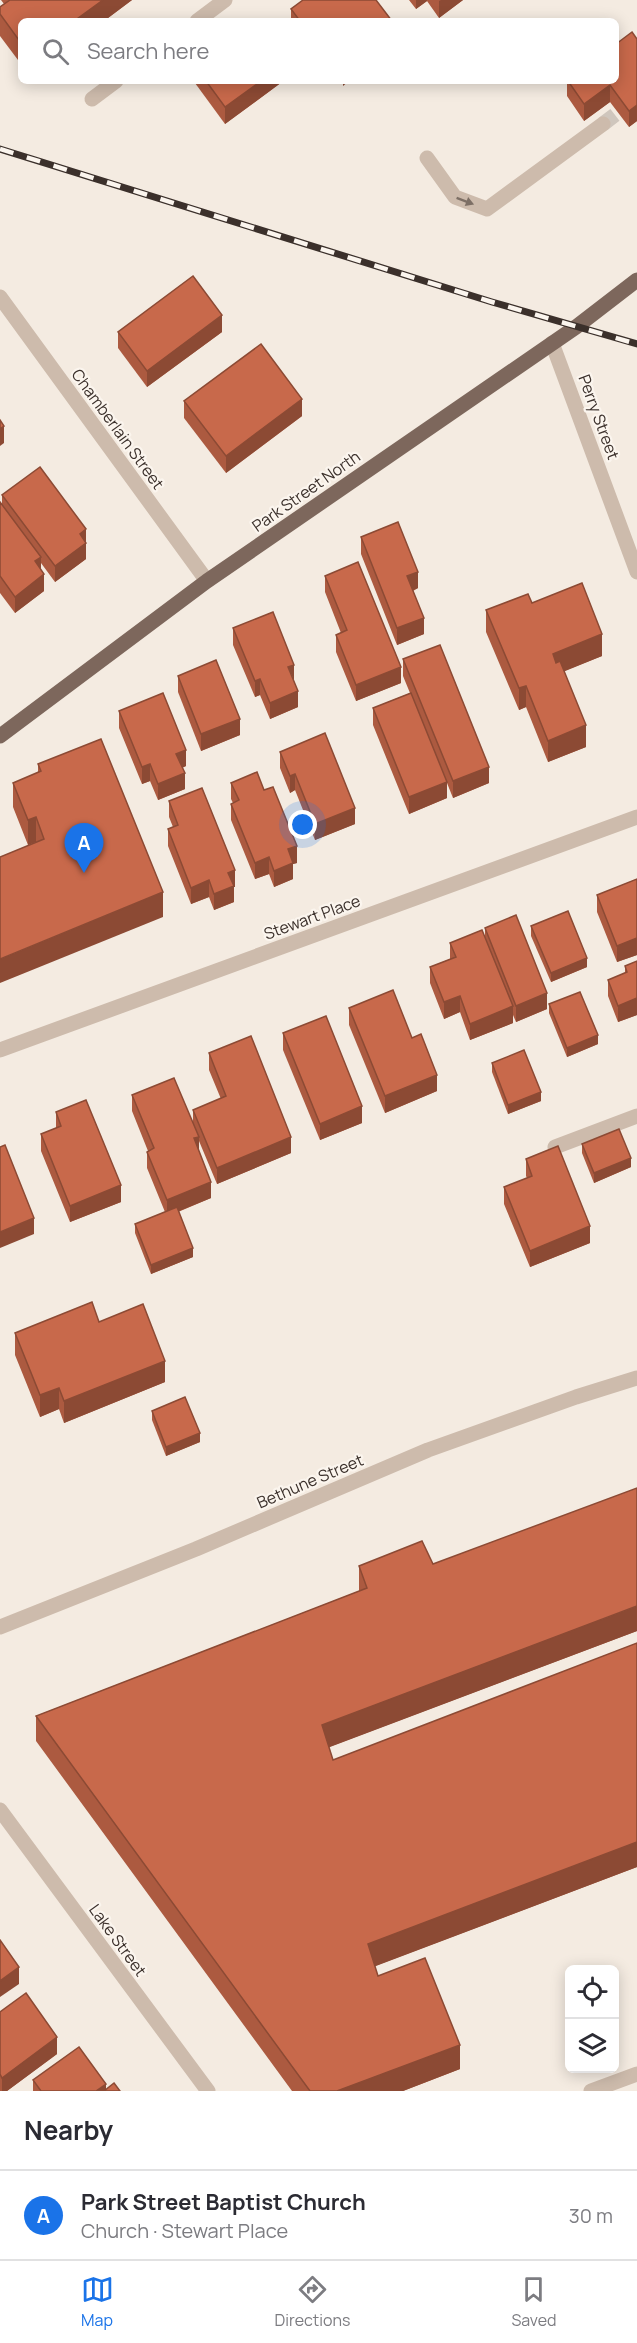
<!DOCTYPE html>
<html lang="en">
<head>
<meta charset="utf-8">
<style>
	body { margin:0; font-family:Manrope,sans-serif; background:#f2f2f3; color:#2b2b33 }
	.controls { position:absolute; right:18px; bottom:18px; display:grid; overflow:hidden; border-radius:9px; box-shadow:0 3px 15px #0003 }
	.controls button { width:54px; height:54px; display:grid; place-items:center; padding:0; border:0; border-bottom:2px solid #e1e1e2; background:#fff; color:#2b2b33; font:30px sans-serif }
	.you { position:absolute; left:303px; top:825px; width:21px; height:21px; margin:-15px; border:4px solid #fff; border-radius:50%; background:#1a73e8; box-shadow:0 0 0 9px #1a73e833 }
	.badge { display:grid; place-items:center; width:39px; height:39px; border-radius:50%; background:#1a73e8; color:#fff; font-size:20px; font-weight:700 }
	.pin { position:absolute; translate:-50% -50px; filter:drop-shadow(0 2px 3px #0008) }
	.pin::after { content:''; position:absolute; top:32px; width:21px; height:18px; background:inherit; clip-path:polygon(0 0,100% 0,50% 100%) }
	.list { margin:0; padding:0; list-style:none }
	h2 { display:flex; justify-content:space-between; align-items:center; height:78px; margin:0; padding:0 24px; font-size:26px }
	h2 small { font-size:20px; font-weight:400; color:#7c7c81 }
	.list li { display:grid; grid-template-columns:39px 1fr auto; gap:18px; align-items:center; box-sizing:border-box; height:90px; padding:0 24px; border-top:2px solid #e1e1e2 }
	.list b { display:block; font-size:22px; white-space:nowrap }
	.list p { margin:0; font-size:20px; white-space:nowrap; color:#7c7c81 }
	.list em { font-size:20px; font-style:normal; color:#7c7c81 }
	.icon { flex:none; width:33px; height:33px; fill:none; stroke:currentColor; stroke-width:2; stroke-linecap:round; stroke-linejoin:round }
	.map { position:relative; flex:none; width:637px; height:2091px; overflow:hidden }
	.search { position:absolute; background:#fff; box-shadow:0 3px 15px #0003; left:18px; right:18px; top:18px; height:66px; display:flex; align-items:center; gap:15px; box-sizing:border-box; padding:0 21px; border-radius:9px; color:#7c7c81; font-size:22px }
	.sheet { height:168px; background:#fff }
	nav { display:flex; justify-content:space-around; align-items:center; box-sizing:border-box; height:84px; border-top:2px solid #e1e1e2; background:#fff; font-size:16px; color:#7c7c81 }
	nav a { display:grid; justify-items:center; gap:3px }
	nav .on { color:#1a73e8 }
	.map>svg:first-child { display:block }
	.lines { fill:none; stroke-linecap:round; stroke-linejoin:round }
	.minor-tunnel { stroke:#cfc6bd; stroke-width:15; stroke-dasharray:15 8; stroke-linecap:butt }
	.minor { stroke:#cdbbac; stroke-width:15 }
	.major { stroke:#7d675c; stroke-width:15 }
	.rail-casing { stroke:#3b302b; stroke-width:7 }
	.rail { stroke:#fbf5ee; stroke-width:4.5; stroke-dasharray:14; stroke-linecap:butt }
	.wall { fill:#ac5a40 }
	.shaded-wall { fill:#8c4a34 }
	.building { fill:#c8694b; stroke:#8c4a34; stroke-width:1.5 }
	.oneway { fill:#7d6f65 }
	.labels { text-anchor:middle; stroke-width:4.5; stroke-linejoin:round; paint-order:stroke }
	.street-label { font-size:16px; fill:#3b302b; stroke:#fbf5ee }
</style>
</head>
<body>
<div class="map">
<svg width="637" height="2091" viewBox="0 0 637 2091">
	<rect width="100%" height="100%" fill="#f4ebe1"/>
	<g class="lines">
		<path class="minor-tunnel" d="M 603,124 L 637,98"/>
		<g class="minor">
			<path d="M 197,21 L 225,0"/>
			<path d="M 92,99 L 116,81"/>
			<path d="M 427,158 L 455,197 L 487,209 L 603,124"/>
			<path d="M 0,297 L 207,581"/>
			<path d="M 552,343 L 637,572"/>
			<path d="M 0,1050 L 637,817"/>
			<path d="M 555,1147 L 637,1116"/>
			<path d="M 0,1627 L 196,1549 L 428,1450 L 576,1397 L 637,1378"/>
			<path d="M 0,1810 L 208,2091"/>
			<path d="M 591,2091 L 637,2074"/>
		</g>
		<path class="major" d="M 0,736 L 207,581 L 576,327 L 637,280"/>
		<defs>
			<path id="rail" d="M 0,149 L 492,302 L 637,344"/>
		</defs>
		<use href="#rail" class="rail-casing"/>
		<use href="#rail" class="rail"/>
	</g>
	<g class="wall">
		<path d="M 1,0 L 132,0 L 104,21 L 21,21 L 21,64 L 0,36 L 0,7 L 4,4 Z"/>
		<path d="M 409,0 L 463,0 L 439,18 L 427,1 L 416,9 Z"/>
		<path d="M 291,9 L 392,21 L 291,21 Z"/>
		<path d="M 637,39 L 637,121 L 629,127 L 610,102 L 584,121 L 567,96 L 567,81 L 616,81 Z"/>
		<path d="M 195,81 L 282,81 L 282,82 L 225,124 L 195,83 Z"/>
		<path d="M 118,332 L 222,332 L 147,387 L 118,348 Z"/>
		<path d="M 184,401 L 302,416 L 226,473 L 184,418 Z"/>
		<path d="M 2,495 L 86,529 L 86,559 L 55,582 L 41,563 L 41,569 L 44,591 L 15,613 L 0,593 L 0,502 L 2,506 Z"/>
		<path d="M 361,537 L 418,588 L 413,591 L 424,634 L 397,645 L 361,554 Z"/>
		<path d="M 325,576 L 401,683 L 356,701 L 336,652 L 336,635 L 341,633 L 325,592 Z"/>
		<path d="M 532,603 L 602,656 L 564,671 L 586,747 L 548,762 L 526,707 L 519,710 L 486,632 L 486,610 Z"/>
		<path d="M 233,628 L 294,681 L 298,707 L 270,719 L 260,695 L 255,697 L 233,645 Z"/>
		<path d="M 403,659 L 489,783 L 453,798 L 447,783 L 447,798 L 409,814 L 373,725 L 373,708 L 410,693 L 403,676 Z"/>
		<path d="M 178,676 L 240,735 L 201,751 L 178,692 Z"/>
		<path d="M 119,711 L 186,766 L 182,768 L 185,789 L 158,800 L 150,781 L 142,784 L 119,728 Z"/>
		<path d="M 280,752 L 355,824 L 315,840 L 295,790 L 290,793 L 280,768 Z"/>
		<path d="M 38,764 L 163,917 L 36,842 L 28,845 L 13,807 L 13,783 L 38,773 Z"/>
		<path d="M 231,783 L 264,790 L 297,863 L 293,864 L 293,879 L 274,887 L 269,874 L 255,879 L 231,820 L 231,804 L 233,803 L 231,799 Z"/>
		<path d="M 169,801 L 235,887 L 234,887 L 234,902 L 214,910 L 209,897 L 191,904 L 168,846 L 168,829 L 173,827 L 169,817 Z"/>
		<path d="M 637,879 L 637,955 L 617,962 L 597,912 L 597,895 Z"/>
		<path d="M 531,926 L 587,967 L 551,982 L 531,936 Z"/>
		<path d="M 485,928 L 547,1009 L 516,1022 L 513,1015 L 513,1023 L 470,1040 L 460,1012 L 444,1019 L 430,983 L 430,967 L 450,959 L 450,943 L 485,936 Z"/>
		<path d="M 637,961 L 637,1015 L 618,1022 L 608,996 L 608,980 L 625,973 L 625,966 Z"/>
		<path d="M 549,1004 L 598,1044 L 567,1057 L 549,1013 Z"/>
		<path d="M 349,1008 L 412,1038 L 437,1091 L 385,1113 L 349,1025 Z"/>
		<path d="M 283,1033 L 362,1123 L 320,1140 L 283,1050 Z"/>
		<path d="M 209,1053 L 291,1153 L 217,1184 L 199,1141 L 199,1151 L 211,1198 L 178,1212 L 193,1257 L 151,1274 L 135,1233 L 135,1224 L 165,1212 L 147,1168 L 147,1152 L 148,1151 L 132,1111 L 132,1095 L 193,1122 L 193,1110 L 221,1099 L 209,1070 Z"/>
		<path d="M 492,1063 L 541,1101 L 508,1114 L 492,1072 Z"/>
		<path d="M 56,1112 L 121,1202 L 70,1222 L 41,1151 L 41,1134 L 56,1128 Z"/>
		<path d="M 582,1144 L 631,1167 L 594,1183 L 582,1153 Z"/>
		<path d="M 526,1159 L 590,1243 L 530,1267 L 504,1204 L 504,1187 L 527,1178 L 526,1176 Z"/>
		<path d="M 99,1322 L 165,1382 L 64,1423 L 59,1409 L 40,1417 L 15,1355 L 15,1333 Z"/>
		<path d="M 152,1411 L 200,1442 L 166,1456 L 152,1420 Z"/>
		<path d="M 433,1564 L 637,1631 L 329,1747 L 333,1760 L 637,1643 L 637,1867 L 375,1966 L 378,1976 L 460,2069 L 403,2091 L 292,2091 L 36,1741 L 36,1716 L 359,1591 L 359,1566 Z"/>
		<path d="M 0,2012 L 57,2054 L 7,2091 L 0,2091 Z"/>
		<path d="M 33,2080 L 106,2089 L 120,2091 L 33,2091 Z"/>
	</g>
	<g class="shaded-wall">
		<path d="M 103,0 L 132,0 L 104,21 L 74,21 Z"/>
		<path d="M 416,0 L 427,0 L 427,1 L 416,9 Z"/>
		<path d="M 441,0 L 463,0 L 439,18 L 439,1 Z"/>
		<path d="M 261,81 L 282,82 L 225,124 L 225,107 Z"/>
		<path d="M 343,81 L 349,81 L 343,86 Z"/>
		<path d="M 610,85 L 610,102 L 584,121 L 584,104 Z"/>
		<path d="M 637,105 L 637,121 L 629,127 L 629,111 Z"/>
		<path d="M 222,315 L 222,332 L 147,387 L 147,371 Z"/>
		<path d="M 302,399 L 302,416 L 226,473 L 226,456 Z"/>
		<path d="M 4,426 L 4,443 L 0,446 L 0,429 Z"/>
		<path d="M 86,529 L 86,559 L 55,582 L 55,566 L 80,534 Z"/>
		<path d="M 41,557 L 41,574 L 35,561 Z"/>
		<path d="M 418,572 L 418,588 L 407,593 L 407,576 Z"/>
		<path d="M 44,574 L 44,591 L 15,613 L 15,597 Z"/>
		<path d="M 424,618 L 424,634 L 397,645 L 397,628 Z"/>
		<path d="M 602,634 L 602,656 L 553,676 L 553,654 Z"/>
		<path d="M 294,665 L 294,681 L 288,667 Z"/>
		<path d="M 401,667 L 401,683 L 356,701 L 356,685 Z"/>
		<path d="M 260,679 L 260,695 L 255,697 L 255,681 Z"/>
		<path d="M 526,686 L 526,707 L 519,710 L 519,688 Z"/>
		<path d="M 298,691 L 298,707 L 270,719 L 270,703 Z"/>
		<path d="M 240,719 L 240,735 L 201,751 L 201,734 Z"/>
		<path d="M 586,725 L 586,747 L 548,762 L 548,741 Z"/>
		<path d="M 186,750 L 186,766 L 176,770 L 176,754 Z"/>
		<path d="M 150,764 L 150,781 L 142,784 L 142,767 Z"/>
		<path d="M 489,767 L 489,783 L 453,798 L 453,781 Z"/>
		<path d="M 185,773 L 185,789 L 158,800 L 158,784 Z"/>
		<path d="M 295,774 L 295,790 L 290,793 L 290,776 Z"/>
		<path d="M 447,782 L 447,798 L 409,814 L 409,797 Z"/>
		<path d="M 355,808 L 355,824 L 315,840 L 315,824 Z"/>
		<path d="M 36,817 L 36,842 L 28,845 L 28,820 Z"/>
		<path d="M 297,846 L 297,863 L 293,864 L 293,879 L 274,887 L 274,871 L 288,849 Z"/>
		<path d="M 269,857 L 269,874 L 255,879 L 255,863 Z"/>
		<path d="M 235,870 L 235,887 L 234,887 L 234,902 L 214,910 L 214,894 L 228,873 Z"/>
		<path d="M 209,880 L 209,897 L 191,904 L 191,888 Z"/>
		<path d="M 163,892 L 163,917 L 0,983 L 0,959 Z"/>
		<path d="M 637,938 L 637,955 L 617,962 L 617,946 Z"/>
		<path d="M 587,958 L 587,967 L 551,982 L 551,973 Z"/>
		<path d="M 547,993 L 547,1009 L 516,1022 L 516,1006 Z"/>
		<path d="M 460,996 L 460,1012 L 444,1019 L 444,1002 Z"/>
		<path d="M 637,998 L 637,1015 L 618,1022 L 618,1006 Z"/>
		<path d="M 513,1006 L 513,1023 L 470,1040 L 470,1024 Z"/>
		<path d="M 598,1035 L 598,1044 L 567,1057 L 567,1048 Z"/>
		<path d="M 437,1075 L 437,1091 L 385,1113 L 385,1096 Z"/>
		<path d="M 541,1092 L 541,1101 L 508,1114 L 508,1105 Z"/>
		<path d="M 362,1106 L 362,1123 L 320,1140 L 320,1124 Z"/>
		<path d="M 199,1137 L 199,1153 L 194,1138 Z"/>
		<path d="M 291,1137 L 291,1153 L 217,1184 L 217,1168 Z"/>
		<path d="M 631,1158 L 631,1167 L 594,1183 L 594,1173 Z"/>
		<path d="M 211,1182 L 211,1198 L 167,1216 L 167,1200 Z"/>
		<path d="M 121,1185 L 121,1202 L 70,1222 L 70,1206 Z"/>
		<path d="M 34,1218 L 34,1234 L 0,1248 L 0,1232 Z"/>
		<path d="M 590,1226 L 590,1243 L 530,1267 L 530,1251 Z"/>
		<path d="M 193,1248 L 193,1257 L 151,1274 L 151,1265 Z"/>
		<path d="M 165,1361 L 165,1382 L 64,1423 L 64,1401 Z"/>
		<path d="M 59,1388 L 59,1409 L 40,1417 L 40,1395 Z"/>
		<path d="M 200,1433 L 200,1442 L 166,1456 L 166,1447 Z"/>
		<path d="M 637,1606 L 637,1631 L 322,1750 L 322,1725 Z"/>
		<path d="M 637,1842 L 637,1867 L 368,1969 L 368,1944 Z"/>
		<path d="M 19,1967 L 19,1984 L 0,1997 L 0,1981 Z"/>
		<path d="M 57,2037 L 57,2054 L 7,2091 L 2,2091 L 2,2078 Z"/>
		<path d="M 460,2045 L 460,2069 L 403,2091 L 337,2091 Z"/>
		<path d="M 106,2084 L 106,2091 L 96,2091 Z"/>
	</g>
	<g class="building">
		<path d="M 10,0 L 103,0 L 74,21 L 21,21 L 21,43 L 0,14 L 0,7 Z"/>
		<path d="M 303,0 L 376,0 L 392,21 L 300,21 L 291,9 Z"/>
		<path d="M 632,32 L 637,39 L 637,105 L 629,111 L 610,85 L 584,104 L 568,81 L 616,81 L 616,44 Z"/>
		<path d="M 206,81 L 261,81 L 225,107 Z"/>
		<path d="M 193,276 L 222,315 L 147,371 L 118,332 Z"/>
		<path d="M 261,344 L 302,399 L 226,456 L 184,401 Z"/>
		<path d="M 0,420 L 4,426 L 0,429 Z"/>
		<path d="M 40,467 L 86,529 L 80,534 L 86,543 L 55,566 L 2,495 Z"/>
		<path d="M 0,502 L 41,557 L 35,561 L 44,574 L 15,597 L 0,576 Z"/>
		<path d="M 398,522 L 418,572 L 407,576 L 424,618 L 397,628 L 361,537 Z"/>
		<path d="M 358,562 L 401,667 L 356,685 L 336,635 L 347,630 L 325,576 Z"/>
		<path d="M 582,583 L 602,634 L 553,654 L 556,663 L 560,661 L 586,725 L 548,741 L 526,686 L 519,688 L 486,610 L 528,594 L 532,603 Z"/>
		<path d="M 273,612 L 294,665 L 288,667 L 298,691 L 270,703 L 260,679 L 255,681 L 233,628 Z"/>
		<path d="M 440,645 L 489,767 L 453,781 L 403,659 Z"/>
		<path d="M 216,660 L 240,719 L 201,734 L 178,676 Z"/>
		<path d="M 163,693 L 186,750 L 176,754 L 185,773 L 158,784 L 150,764 L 142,767 L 119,711 Z"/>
		<path d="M 411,693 L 447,782 L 409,797 L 373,708 Z"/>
		<path d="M 325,733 L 355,808 L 315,824 L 295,774 L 290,776 L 280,752 Z"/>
		<path d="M 101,739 L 163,892 L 0,959 L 0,857 L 44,839 L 36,817 L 28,820 L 13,783 L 41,771 L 38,764 Z"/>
		<path d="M 257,772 L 264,790 L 273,787 L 297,846 L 288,849 L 293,863 L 274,871 L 269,857 L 255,863 L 231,804 L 239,800 L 231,783 Z"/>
		<path d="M 202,788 L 235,870 L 228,873 L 234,886 L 214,894 L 209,880 L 191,888 L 168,829 L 178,825 L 169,801 Z"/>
		<path d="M 637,879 L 637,938 L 617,946 L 597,895 Z"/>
		<path d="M 568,911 L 587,958 L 551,973 L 531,926 Z"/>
		<path d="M 516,915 L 547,993 L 516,1006 L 485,928 Z"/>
		<path d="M 482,930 L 513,1006 L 470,1024 L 460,996 L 444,1002 L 430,967 L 456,957 L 450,943 Z"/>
		<path d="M 637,961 L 637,998 L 618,1006 L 608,980 L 627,972 L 625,966 Z"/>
		<path d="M 393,990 L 412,1038 L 421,1034 L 437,1075 L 385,1096 L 349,1008 Z"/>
		<path d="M 580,992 L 598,1035 L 567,1048 L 549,1004 Z"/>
		<path d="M 326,1016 L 362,1106 L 320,1124 L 283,1033 Z"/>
		<path d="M 251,1036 L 291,1137 L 217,1168 L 193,1110 L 226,1096 L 209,1053 Z"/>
		<path d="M 524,1050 L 541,1092 L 508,1105 L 492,1063 Z"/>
		<path d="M 174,1078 L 199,1137 L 194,1138 L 211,1182 L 167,1200 L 147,1152 L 154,1148 L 132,1095 Z"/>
		<path d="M 86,1100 L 121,1185 L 70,1206 L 41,1134 L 61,1126 L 56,1112 Z"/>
		<path d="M 619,1129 L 631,1158 L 594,1173 L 582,1144 Z"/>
		<path d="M 5,1145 L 34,1218 L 0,1232 L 0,1147 Z"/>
		<path d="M 558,1146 L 590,1226 L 530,1251 L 504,1187 L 532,1176 L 526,1159 Z"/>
		<path d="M 177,1207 L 193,1248 L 151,1265 L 135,1224 Z"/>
		<path d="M 92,1302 L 99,1322 L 143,1304 L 165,1361 L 64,1401 L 59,1388 L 40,1395 L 15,1333 Z"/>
		<path d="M 185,1397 L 200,1433 L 166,1447 L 152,1411 Z"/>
		<path d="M 637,1488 L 637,1606 L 322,1725 L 333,1760 L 637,1643 L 637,1842 L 368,1944 L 378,1976 L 425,1958 L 460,2045 L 337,2091 L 310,2091 L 36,1716 L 367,1588 L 359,1566 L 422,1541 L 433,1564 Z"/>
		<path d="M 0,1940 L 19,1967 L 0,1981 Z"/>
		<path d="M 26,1993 L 57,2037 L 2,2078 L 0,2074 L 0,2012 Z"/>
		<path d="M 79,2047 L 106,2084 L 96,2091 L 41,2091 L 33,2080 Z"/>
		<path d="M 114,2083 L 120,2091 L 104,2091 Z"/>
	</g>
	<defs><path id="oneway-solid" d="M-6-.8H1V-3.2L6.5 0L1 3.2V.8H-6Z" transform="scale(1.5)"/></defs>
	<use class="oneway" href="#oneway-solid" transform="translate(465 201) rotate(21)"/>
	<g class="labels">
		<g class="street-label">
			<text transform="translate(599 417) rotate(70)" y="6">Perry Street</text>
			<text transform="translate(118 429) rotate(54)" y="6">Chamberlain Street</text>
			<text transform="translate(306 491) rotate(-35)" y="6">Park Street North</text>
			<text transform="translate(312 917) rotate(-20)" y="6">Stewart Place</text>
			<text transform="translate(310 1481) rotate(-23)" y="6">Bethune Street</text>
			<text transform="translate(118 1940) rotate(54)" y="6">Lake Street</text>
		</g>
	</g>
</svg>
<div class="controls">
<button><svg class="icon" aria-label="locate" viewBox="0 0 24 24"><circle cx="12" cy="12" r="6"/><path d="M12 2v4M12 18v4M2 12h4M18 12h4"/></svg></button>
<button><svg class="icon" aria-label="layers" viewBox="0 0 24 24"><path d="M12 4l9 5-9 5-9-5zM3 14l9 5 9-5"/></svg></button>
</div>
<div class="you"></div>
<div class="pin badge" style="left:84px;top:873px">A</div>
<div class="search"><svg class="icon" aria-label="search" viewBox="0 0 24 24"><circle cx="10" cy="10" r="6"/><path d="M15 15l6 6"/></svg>Search here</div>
</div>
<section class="sheet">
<h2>Nearby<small></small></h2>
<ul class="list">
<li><span class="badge">A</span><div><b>Park Street Baptist Church</b><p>Church · Stewart Place</p></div><em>30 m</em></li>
</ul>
</section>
<nav>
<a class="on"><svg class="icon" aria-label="map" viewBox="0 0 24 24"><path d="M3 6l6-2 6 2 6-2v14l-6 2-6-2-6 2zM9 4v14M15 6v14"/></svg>Map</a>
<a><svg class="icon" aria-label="directions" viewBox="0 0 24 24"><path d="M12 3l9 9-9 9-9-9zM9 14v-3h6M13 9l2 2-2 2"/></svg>Directions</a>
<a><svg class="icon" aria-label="saved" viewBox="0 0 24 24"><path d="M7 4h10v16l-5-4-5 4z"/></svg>Saved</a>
</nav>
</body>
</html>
